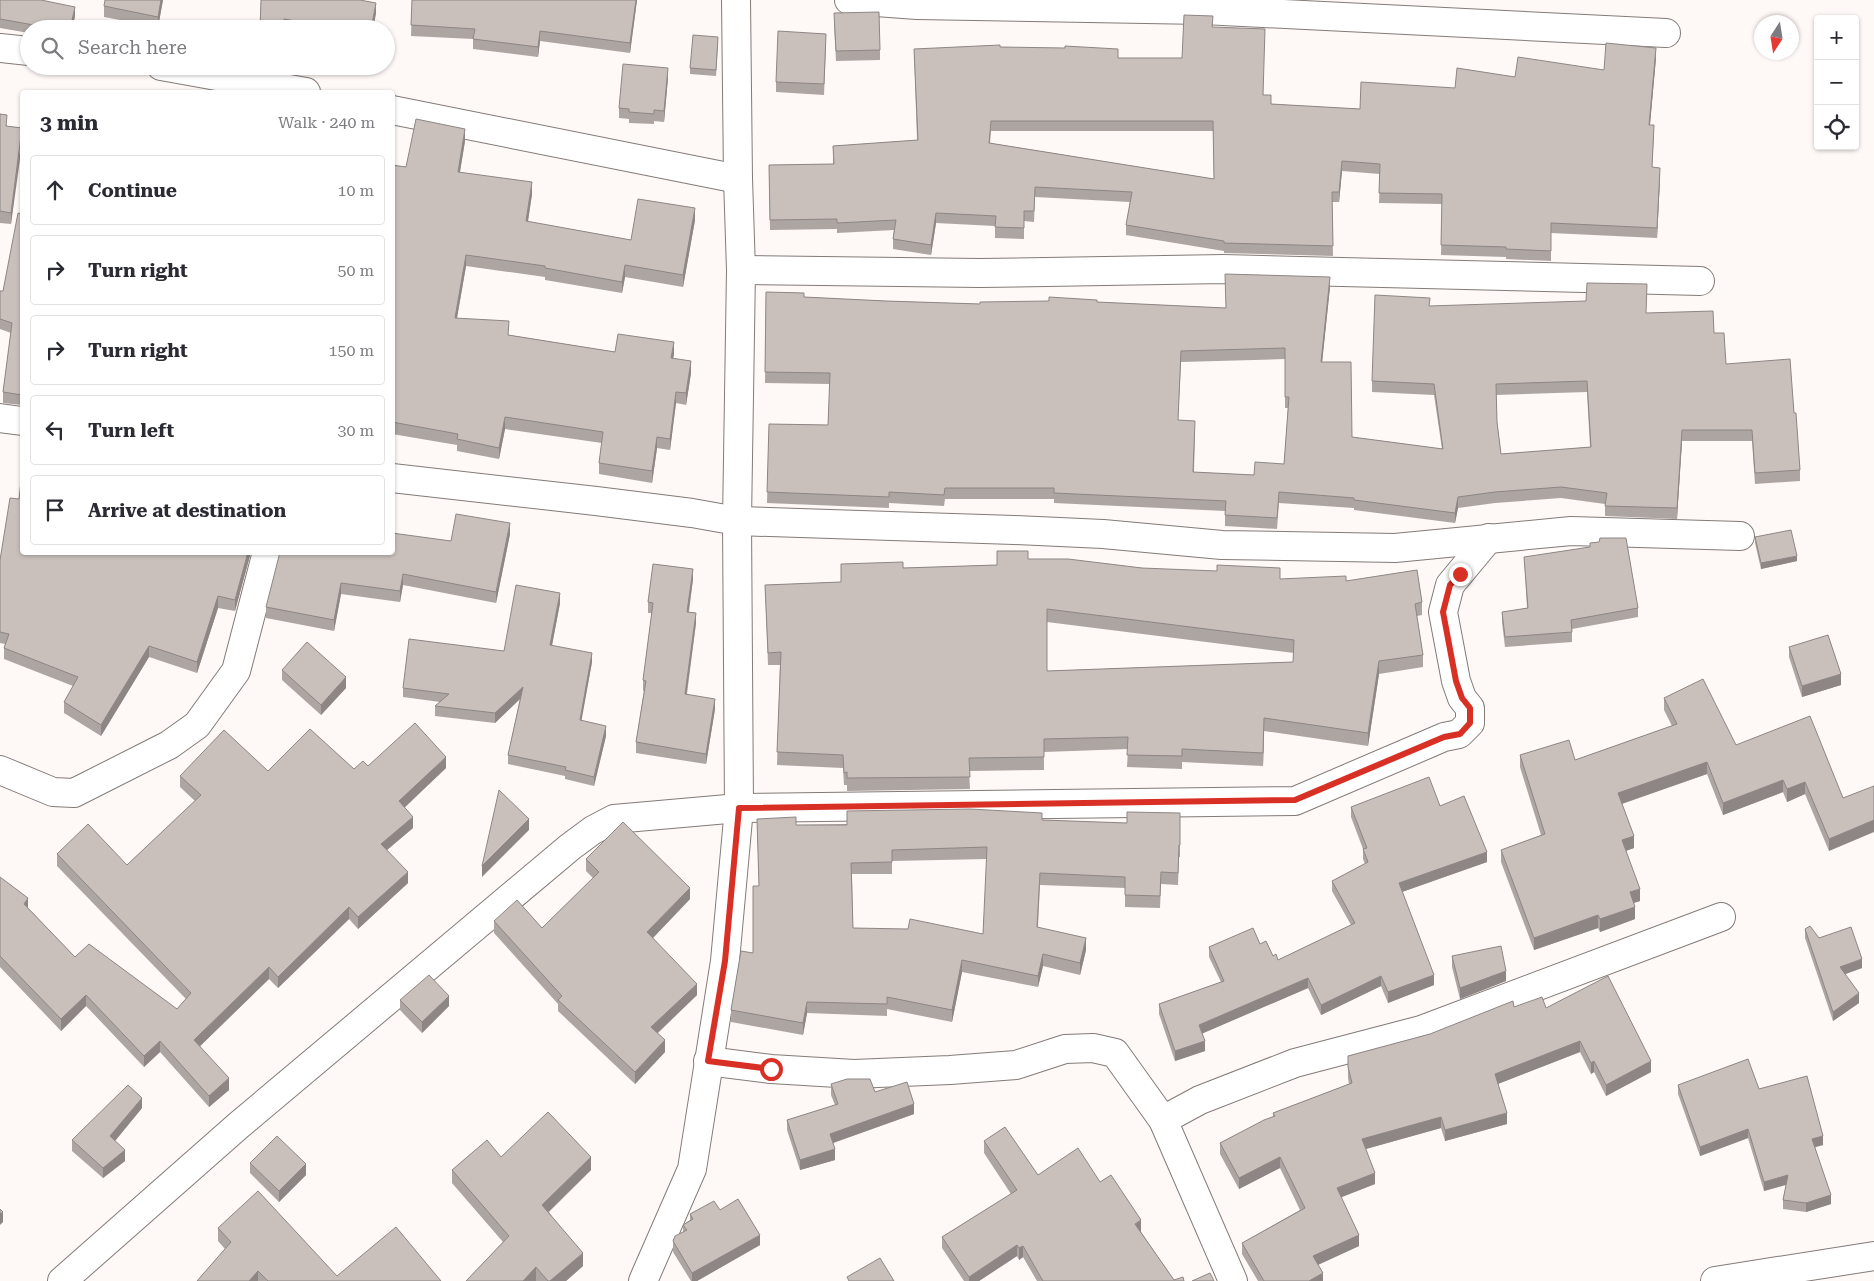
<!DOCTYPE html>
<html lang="en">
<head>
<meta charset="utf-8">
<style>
	body { margin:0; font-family:"Roboto Serif",serif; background:#f7f7f7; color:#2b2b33 }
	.controls { position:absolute; right:15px; top:15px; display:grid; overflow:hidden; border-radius:5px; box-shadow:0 1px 4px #0004 }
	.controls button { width:45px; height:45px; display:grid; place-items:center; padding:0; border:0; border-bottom:1px solid #e1e1e2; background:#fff; color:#2b2b33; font:25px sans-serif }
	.compass { position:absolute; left:1754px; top:15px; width:45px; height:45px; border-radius:50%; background:#fff; box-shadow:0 1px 4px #0004; rotate:192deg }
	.stop { position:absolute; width:15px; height:15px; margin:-11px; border:4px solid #d93025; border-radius:50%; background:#fff }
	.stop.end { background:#d93025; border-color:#fff; box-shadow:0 1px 5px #0008 }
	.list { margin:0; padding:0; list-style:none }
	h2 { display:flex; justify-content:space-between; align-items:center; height:65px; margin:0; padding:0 20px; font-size:21px }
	h2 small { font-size:16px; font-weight:400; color:#7c7c81 }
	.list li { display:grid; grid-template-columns:32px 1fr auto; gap:15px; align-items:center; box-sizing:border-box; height:70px; margin:0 10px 10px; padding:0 10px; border:1px solid #e1e1e2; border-radius:5px }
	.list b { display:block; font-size:19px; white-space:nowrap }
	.list em { font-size:16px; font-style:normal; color:#7c7c81 }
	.icon { flex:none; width:28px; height:28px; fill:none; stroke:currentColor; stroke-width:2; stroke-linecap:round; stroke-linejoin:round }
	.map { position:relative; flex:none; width:1874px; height:1281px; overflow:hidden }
	.search { position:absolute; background:#fff; box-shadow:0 1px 4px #0004; left:20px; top:20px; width:375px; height:55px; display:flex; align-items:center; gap:12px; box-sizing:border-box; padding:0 18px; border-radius:28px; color:#7c7c81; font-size:19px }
	.panel { position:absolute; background:#fff; box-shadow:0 1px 4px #0004; left:20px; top:90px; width:375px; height:465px; border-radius:5px }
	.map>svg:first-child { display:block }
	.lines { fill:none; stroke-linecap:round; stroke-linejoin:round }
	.minor-casing { stroke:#837b77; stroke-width:30 }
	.minor { stroke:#fff; stroke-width:28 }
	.wall { fill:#ada5a2; fill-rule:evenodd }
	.shaded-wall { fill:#8d8684 }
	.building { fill:#c9c0bc; stroke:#8d8684; fill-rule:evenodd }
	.route { stroke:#d93025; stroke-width:6 }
</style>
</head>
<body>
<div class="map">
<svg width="1874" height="1281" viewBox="0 0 1874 1281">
	<rect width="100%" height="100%" fill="#fef8f6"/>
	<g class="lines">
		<defs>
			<g id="minor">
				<path d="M 849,0 L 917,5 L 1203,10 L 1666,33"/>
				<path d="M 0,48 L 29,51"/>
				<path d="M 161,66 L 306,92"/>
				<path d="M 392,110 L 738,179"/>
				<path d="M 741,270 L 980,273 L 1224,269 L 1700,281"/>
				<path d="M 0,418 L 22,421"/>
				<path d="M 392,478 L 596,501 L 692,513 L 737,521 L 1014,530 L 1103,534 L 1222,545 L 1395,548 L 1571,531 L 1740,536"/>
				<path d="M 0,770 L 53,792 L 74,793 L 169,745 L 197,725 L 236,671 L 267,552"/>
				<path d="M 708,1061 L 771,1069 L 854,1074 L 950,1070 L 1016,1065 L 1065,1049 L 1093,1048 L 1115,1053 L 1163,1120 L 1233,1281"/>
				<path d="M 1163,1120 L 1200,1100 L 1295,1063 L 1421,1030 L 1721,917"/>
				<path d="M 62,1281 L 239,1125 L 570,847 L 593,830 L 614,819 L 739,808 L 1295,801 L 1444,737 L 1459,734 L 1470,723 L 1470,708 L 1462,698 L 1456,681 L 1443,612 L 1450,585 L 1489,538"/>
				<path d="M 643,1281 L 692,1169 L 725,961 L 739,808 L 737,521 L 741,270 L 738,179 L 736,0"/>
				<path d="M 1715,1281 L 1874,1256"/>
			</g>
		</defs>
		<use href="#minor" class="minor-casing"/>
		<use href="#minor" class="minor"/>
	</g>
	<g class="wall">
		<path d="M 0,0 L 75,16 L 72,29 L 29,29 L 29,33 L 0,28 Z"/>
		<path d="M 163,0 L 158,27 L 104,17 L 104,6 Z"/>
		<path d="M 261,0 L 376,13 L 373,29 L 260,29 Z"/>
		<path d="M 412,0 L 637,0 L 630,53 L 540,41 L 538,57 L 473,49 L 473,39 L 411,36 Z"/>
		<path d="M 834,23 L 880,50 L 880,60 L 836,61 Z"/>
		<path d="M 1212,27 L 1271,104 L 1360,109 L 1455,88 L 1515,77 L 1604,70 L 1656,58 L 1650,125 L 1654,135 L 1652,167 L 1660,178 L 1657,238 L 1551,233 L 1551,261 L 1506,259 L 1506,257 L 1441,255 L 1442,204 L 1379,203 L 1380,174 L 1342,171 L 1339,202 L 1332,202 L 1333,256 L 1224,253 L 1224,251 L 1126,235 L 1126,225 L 1130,202 L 1035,197 L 1034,222 L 1024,221 L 1024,239 L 995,238 L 995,226 L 936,223 L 931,255 L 893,249 L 893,239 L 894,230 L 837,233 L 837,229 L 770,230 L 769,165 L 833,164 L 833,146 L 917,140 L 914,49 L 1000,47 L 1118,58 L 1182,58 ZM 991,131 L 1213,131 L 1214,179 L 990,143 Z"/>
		<path d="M 718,42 L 716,76 L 690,74 L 690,68 Z"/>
		<path d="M 826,44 L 824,95 L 776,92 L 776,82 Z"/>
		<path d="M 258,66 L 277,66 L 276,71 L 258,68 Z"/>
		<path d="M 668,78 L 664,122 L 654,121 L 654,124 L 629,123 L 629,119 L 619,118 L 619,108 Z"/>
		<path d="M 0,114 L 7,126 L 22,128 L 11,224 L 0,223 Z"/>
		<path d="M 465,141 L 460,172 L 532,194 L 528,222 L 631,240 L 695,220 L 683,287 L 625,277 L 622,293 L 545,280 L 545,277 L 466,266 L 457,318 L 509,335 L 615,352 L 674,354 L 673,358 L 691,373 L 686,405 L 676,403 L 670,450 L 657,448 L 652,483 L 599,474 L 599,463 L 602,443 L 505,429 L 499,459 L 457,451 L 457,445 L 392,434 L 392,165 L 406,167 Z"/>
		<path d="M 22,214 L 22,405 L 3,403 L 3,392 L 11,333 L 0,329 L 0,291 L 3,291 Z"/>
		<path d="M 1330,287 L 1322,362 L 1352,437 L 1442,449 L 1434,395 L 1372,392 L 1372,381 L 1430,306 L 1646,313 L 1714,333 L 1726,364 L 1794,413 L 1800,470 L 1800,481 L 1755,484 L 1752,441 L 1682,441 L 1677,519 L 1605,516 L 1605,504 L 1561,498 L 1495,503 L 1458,508 L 1455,523 L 1354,510 L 1354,508 L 1279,503 L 1277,529 L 1225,526 L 1225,511 L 1054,503 L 1054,499 L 945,499 L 944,506 L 889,503 L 889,508 L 767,503 L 769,424 L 828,425 L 830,384 L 765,383 L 766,292 L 804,297 L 886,301 L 980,304 L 1097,302 L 1226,308 ZM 1285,359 L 1285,408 L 1288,408 L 1284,464 L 1254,475 L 1194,472 L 1195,432 L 1178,420 L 1181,362 ZM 1587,392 L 1590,447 L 1501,454 L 1497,422 L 1496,395 Z"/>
		<path d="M 510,534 L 496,603 L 403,585 L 400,602 L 341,594 L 334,631 L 266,618 L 266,607 L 451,541 Z"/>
		<path d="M 1755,537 L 1797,561 L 1761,569 L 1755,543 Z"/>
		<path d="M 22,552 L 251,552 L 235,611 L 218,608 L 197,673 L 149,657 L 101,736 L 64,713 L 64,702 L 73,686 L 4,659 L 4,648 L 5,644 L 0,643 L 0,560 Z"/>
		<path d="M 1524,557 L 1638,608 L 1638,617 L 1572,629 L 1572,642 L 1505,647 L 1502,622 L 1502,612 L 1527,608 Z"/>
		<path d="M 1028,559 L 1280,579 L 1346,581 L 1422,602 L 1422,615 L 1417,616 L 1423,655 L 1423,667 L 1379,674 L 1368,746 L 1264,731 L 1263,766 L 1182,762 L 1182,769 L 1127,767 L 1128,749 L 1044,752 L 1044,770 L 969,771 L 970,789 L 847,791 L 847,785 L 844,785 L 843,768 L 777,765 L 780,665 L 768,665 L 765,585 L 841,582 L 903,568 L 997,565 ZM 1047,622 L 1294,653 L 1293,662 L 1047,671 Z"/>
		<path d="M 693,579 L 689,612 L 696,623 L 687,694 L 715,709 L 706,764 L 636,753 L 636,742 L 644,691 L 643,691 L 643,680 L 652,613 L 648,613 L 648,602 Z"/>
		<path d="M 560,603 L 552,646 L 592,662 L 581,720 L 606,736 L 594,786 L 565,779 L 565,776 L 508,764 L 508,755 L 520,699 L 495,723 L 435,716 L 435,706 L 440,702 L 403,697 L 403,688 L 504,651 Z"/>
		<path d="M 1789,647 L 1841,685 L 1802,697 L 1789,657 Z"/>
		<path d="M 282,670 L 346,688 L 321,715 L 282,680 Z"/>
		<path d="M 1664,698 L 1736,745 L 1843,798 L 1829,851 L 1805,794 L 1787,802 L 1783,792 L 1723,815 L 1707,774 L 1622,804 L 1634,848 L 1626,851 L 1640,901 L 1634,903 L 1635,919 L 1600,932 L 1598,928 L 1534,950 L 1501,862 L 1501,850 L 1541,835 L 1520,767 L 1520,755 L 1575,760 L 1672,726 L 1664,710 Z"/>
		<path d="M 368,766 L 446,768 L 404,807 L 413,828 L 387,850 L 408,883 L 358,929 L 349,919 L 278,988 L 269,979 L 200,1046 L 229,1090 L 209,1107 L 160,1052 L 144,1067 L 86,1006 L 61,1031 L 0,967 L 0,877 L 28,908 L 75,957 L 177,1009 L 186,999 L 57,866 L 57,854 L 127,865 L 195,801 L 180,787 L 180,776 L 268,771 L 354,769 Z"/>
		<path d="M 1440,806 L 1487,862 L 1402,892 L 1434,985 L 1388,1003 L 1381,986 L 1321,1015 L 1308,988 L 1202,1033 L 1205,1051 L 1175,1061 L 1159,1014 L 1159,1004 L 1221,982 L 1209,957 L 1209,947 L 1260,944 L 1278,960 L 1351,925 L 1332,891 L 1332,881 L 1365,864 L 1363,859 L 1363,849 L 1351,817 L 1351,807 Z"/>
		<path d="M 1180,813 L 1180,857 L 1179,857 L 1178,885 L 1161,884 L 1160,908 L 1125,907 L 1125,888 L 1040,885 L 1038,927 L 1086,950 L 1080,975 L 1043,966 L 1038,987 L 962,972 L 952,1022 L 887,1009 L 887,1016 L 807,1013 L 803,1035 L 731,1022 L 731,1010 L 753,953 L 759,886 L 757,819 L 796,825 L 1042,820 L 1127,823 ZM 987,859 L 983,934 L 853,928 L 852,874 L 892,874 L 892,861 Z"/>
		<path d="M 586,859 L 690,899 L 653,938 L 697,995 L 658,1033 L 665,1052 L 635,1084 L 558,1011 L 558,1004 L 494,933 L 494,921 L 542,928 L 593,878 L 586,871 Z"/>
		<path d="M 1805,929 L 1862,968 L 1845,974 L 1859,1003 L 1833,1021 L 1805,938 Z"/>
		<path d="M 1452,956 L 1506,981 L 1460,999 L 1452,967 Z"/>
		<path d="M 400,1000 L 449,1006 L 422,1033 L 400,1010 Z"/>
		<path d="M 1514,1007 L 1546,1008 L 1651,1072 L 1606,1096 L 1594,1072 L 1591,1074 L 1580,1052 L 1498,1084 L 1507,1124 L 1445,1141 L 1441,1128 L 1366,1149 L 1375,1184 L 1341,1197 L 1359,1246 L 1318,1265 L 1323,1281 L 1258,1281 L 1242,1254 L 1242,1243 L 1300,1210 L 1280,1168 L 1239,1189 L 1220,1154 L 1220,1143 L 1273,1117 L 1273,1113 L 1349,1084 L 1348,1078 L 1348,1056 L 1430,1034 Z"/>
		<path d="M 831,1084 L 875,1092 L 914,1114 L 833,1143 L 835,1160 L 800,1170 L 787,1130 L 787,1120 L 835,1105 L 831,1095 Z"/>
		<path d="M 1678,1085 L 1759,1089 L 1823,1145 L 1815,1147 L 1831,1204 L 1806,1212 L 1783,1209 L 1783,1200 L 1786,1185 L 1764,1191 L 1748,1138 L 1700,1156 L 1678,1094 Z"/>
		<path d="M 142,1108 L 115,1141 L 125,1161 L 103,1178 L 72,1151 L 72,1140 Z"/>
		<path d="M 984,1141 L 1038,1175 L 1100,1182 L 1141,1232 L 1174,1280 L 1184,1281 L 1037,1281 L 1023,1257 L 1019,1260 L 1017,1256 L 979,1281 L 964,1281 L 942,1248 L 942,1237 L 1011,1194 L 984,1153 Z"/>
		<path d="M 501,1157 L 591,1170 L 549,1212 L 583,1266 L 566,1281 L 466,1281 L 503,1242 L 452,1183 L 452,1170 Z"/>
		<path d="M 250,1163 L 306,1175 L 279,1202 L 250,1173 Z"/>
		<path d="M 720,1210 L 760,1245 L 697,1281 L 691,1281 L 673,1252 L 673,1241 L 683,1232 L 683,1225 L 690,1220 L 690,1214 Z"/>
		<path d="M 218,1228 L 337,1276 L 441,1281 L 197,1281 L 225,1249 L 218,1241 Z"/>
	</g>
	<g class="shaded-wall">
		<path d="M 161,0 L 163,0 L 158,27 L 158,17 Z"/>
		<path d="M 636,0 L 637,0 L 630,53 L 630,43 Z"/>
		<path d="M 376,3 L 376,13 L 373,29 L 371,29 Z"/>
		<path d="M 75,7 L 75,16 L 72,29 L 70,29 Z"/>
		<path d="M 540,31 L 540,41 L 538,57 L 538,47 Z"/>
		<path d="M 1656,48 L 1656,58 L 1649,135 L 1649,125 Z"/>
		<path d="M 668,68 L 668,78 L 664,122 L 664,111 Z"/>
		<path d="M 465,129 L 465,141 L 458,183 L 458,172 Z"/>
		<path d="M 22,133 L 22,145 L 11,224 L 11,213 Z"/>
		<path d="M 1342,161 L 1342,171 L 1339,202 L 1339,192 Z"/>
		<path d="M 1660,168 L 1660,178 L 1657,238 L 1657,228 Z"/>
		<path d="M 532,182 L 532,194 L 526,233 L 526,221 Z"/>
		<path d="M 695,208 L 695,220 L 683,287 L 683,275 Z"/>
		<path d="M 936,213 L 936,223 L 931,255 L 931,245 Z"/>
		<path d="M 466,255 L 466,266 L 455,329 L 455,318 Z"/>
		<path d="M 625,265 L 625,277 L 622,293 L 622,282 Z"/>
		<path d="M 1330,277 L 1330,287 L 1321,373 L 1321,362 Z"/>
		<path d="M 674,342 L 674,354 L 671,370 L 671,358 Z"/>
		<path d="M 691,361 L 691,373 L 686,405 L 686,393 Z"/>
		<path d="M 676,392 L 676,403 L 670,450 L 670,439 Z"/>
		<path d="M 505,417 L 505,429 L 499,459 L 499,448 Z"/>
		<path d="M 1682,430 L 1682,441 L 1677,519 L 1677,508 Z"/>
		<path d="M 657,437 L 657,448 L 652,483 L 652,471 Z"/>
		<path d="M 1458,497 L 1458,508 L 1455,523 L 1455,513 Z"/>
		<path d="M 510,523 L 510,534 L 496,603 L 496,592 Z"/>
		<path d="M 248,552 L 251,552 L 235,611 L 235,600 Z"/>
		<path d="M 1797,556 L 1797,561 L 1761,569 L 1761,563 Z"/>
		<path d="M 693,569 L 693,579 L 687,622 L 687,612 Z"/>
		<path d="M 403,574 L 403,585 L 400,602 L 400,591 Z"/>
		<path d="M 341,583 L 341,594 L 334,631 L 334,620 Z"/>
		<path d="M 560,593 L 560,603 L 550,655 L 550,645 Z"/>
		<path d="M 218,596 L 218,608 L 197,673 L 197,662 Z"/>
		<path d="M 696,613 L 696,623 L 685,704 L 685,694 Z"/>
		<path d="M 149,646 L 149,657 L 101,736 L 101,725 Z"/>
		<path d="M 592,653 L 592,662 L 580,729 L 580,720 Z"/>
		<path d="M 1379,661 L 1379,674 L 1368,746 L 1368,733 Z"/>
		<path d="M 1841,674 L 1841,685 L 1802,697 L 1802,686 Z"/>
		<path d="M 346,677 L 346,688 L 321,715 L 321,705 Z"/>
		<path d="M 523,687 L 523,696 L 495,723 L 495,713 Z"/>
		<path d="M 715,699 L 715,709 L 706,764 L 706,754 Z"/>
		<path d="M 1264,718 L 1264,731 L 1263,766 L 1263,753 Z"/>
		<path d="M 606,726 L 606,736 L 594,786 L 594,777 Z"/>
		<path d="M 446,757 L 446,768 L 399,813 L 399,801 Z"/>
		<path d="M 1707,762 L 1707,774 L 1618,805 L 1618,793 Z"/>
		<path d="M 1783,780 L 1783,792 L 1723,815 L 1723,803 Z"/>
		<path d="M 1805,782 L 1805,794 L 1787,802 L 1787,789 Z"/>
		<path d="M 413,817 L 413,828 L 381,855 L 381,844 Z"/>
		<path d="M 529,819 L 529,830 L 482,877 L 482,866 Z"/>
		<path d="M 1874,820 L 1874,832 L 1829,851 L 1829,839 Z"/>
		<path d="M 1634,836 L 1634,848 L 1622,852 L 1622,840 Z"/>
		<path d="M 1487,852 L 1487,862 L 1399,893 L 1399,883 Z"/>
		<path d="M 408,872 L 408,883 L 358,929 L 358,917 Z"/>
		<path d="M 690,888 L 690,899 L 647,944 L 647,932 Z"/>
		<path d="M 1640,889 L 1640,901 L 1630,904 L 1630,892 Z"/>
		<path d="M 28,898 L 28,909 L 24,904 Z"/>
		<path d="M 349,907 L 349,919 L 278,988 L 278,977 Z"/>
		<path d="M 1635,907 L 1635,919 L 1600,932 L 1600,919 Z"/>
		<path d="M 1598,915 L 1598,928 L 1534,950 L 1534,938 Z"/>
		<path d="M 1086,938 L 1086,950 L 1080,975 L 1080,963 Z"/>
		<path d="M 1043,954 L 1043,966 L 1038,987 L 1038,976 Z"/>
		<path d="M 1862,959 L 1862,968 L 1840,976 L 1840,967 Z"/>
		<path d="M 962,960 L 962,972 L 952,1022 L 952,1010 Z"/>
		<path d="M 269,967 L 269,979 L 194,1052 L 194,1040 Z"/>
		<path d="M 1506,971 L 1506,981 L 1460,999 L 1460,988 Z"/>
		<path d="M 1434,975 L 1434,985 L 1388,1003 L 1388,992 Z"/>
		<path d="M 1381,976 L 1381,986 L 1321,1015 L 1321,1005 Z"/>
		<path d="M 1308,978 L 1308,988 L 1199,1035 L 1199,1025 Z"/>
		<path d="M 697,984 L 697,995 L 651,1039 L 651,1027 Z"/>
		<path d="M 1859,993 L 1859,1003 L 1833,1021 L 1833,1012 Z"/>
		<path d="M 86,995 L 86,1006 L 61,1031 L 61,1019 Z"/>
		<path d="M 449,996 L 449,1006 L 422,1033 L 422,1022 Z"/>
		<path d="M 807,1002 L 807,1013 L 803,1035 L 803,1023 Z"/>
		<path d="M 665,1040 L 665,1052 L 635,1084 L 635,1072 Z"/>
		<path d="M 160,1041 L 160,1052 L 144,1067 L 144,1056 Z"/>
		<path d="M 1205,1041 L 1205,1051 L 1175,1061 L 1175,1051 Z"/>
		<path d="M 1580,1041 L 1580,1052 L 1495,1085 L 1495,1074 Z"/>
		<path d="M 1594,1061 L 1594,1072 L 1591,1074 L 1591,1063 Z"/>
		<path d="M 1651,1061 L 1651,1072 L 1606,1096 L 1606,1085 Z"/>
		<path d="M 229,1078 L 229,1090 L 209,1107 L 209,1096 Z"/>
		<path d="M 142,1098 L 142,1108 L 110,1147 L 110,1136 Z"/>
		<path d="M 914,1104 L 914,1114 L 830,1144 L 830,1134 Z"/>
		<path d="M 1507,1113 L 1507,1124 L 1445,1141 L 1445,1130 Z"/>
		<path d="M 1441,1117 L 1441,1128 L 1362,1150 L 1362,1139 Z"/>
		<path d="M 1748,1129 L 1748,1138 L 1700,1156 L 1700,1147 Z"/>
		<path d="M 1823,1136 L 1823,1145 L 1812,1148 L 1812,1139 Z"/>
		<path d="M 835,1149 L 835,1160 L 800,1170 L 800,1160 Z"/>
		<path d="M 125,1150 L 125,1161 L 103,1178 L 103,1168 Z"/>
		<path d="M 591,1157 L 591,1170 L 542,1218 L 542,1205 Z"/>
		<path d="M 1280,1157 L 1280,1168 L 1239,1189 L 1239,1178 Z"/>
		<path d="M 306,1164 L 306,1175 L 279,1202 L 279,1191 Z"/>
		<path d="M 1375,1173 L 1375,1184 L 1337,1199 L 1337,1188 Z"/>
		<path d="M 1788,1175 L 1788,1184 L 1764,1191 L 1764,1182 Z"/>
		<path d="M 1831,1195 L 1831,1204 L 1806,1212 L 1806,1203 Z"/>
		<path d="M 3,1212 L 3,1222 L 0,1225 L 0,1214 Z"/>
		<path d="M 1141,1220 L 1141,1232 L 1135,1235 L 1135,1224 Z"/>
		<path d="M 760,1235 L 760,1245 L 697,1281 L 692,1281 L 692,1273 Z"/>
		<path d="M 1359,1235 L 1359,1246 L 1313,1267 L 1313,1256 Z"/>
		<path d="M 1017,1245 L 1017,1256 L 979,1281 L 969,1281 L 969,1277 Z"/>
		<path d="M 1023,1246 L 1023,1257 L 1019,1260 L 1019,1248 Z"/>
		<path d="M 583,1253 L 583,1266 L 566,1281 L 550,1281 Z"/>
		<path d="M 536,1267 L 536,1281 L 523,1281 Z"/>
		<path d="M 258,1271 L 258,1281 L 249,1281 Z"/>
		<path d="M 1323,1273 L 1323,1281 L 1309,1281 Z"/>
	</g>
	<g class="building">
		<path d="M 0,0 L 41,0 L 75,7 L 70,29 L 44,29 L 45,27 L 0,19 Z"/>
		<path d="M 105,0 L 161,0 L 158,17 L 104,6 Z"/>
		<path d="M 261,0 L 360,0 L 376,3 L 371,29 L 342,29 L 284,19 L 282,29 L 260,29 Z"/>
		<path d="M 412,0 L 636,0 L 630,43 L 540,31 L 538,47 L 473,39 L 475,29 L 411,25 Z"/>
		<path d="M 879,12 L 880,50 L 836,51 L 834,13 Z"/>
		<path d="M 1184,15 L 1213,16 L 1212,27 L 1265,29 L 1263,95 L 1271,95 L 1271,104 L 1360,109 L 1361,82 L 1455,88 L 1457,68 L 1515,77 L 1518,57 L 1604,70 L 1606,43 L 1656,48 L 1649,125 L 1654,125 L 1652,167 L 1660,168 L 1657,228 L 1551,223 L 1551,251 L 1506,249 L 1506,247 L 1441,245 L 1442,194 L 1379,193 L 1380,164 L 1342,161 L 1339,192 L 1332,192 L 1333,246 L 1224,243 L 1224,241 L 1126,225 L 1132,192 L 1035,187 L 1034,211 L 1024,211 L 1024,228 L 995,227 L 996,216 L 936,213 L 931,245 L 893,239 L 896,220 L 837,223 L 837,219 L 770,220 L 769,165 L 834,164 L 833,146 L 918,140 L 914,49 L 1000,45 L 1000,47 L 1065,48 L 1065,46 L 1118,49 L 1118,58 L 1182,58 ZM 991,121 L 1213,121 L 1214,179 L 989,143 Z"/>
		<path d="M 778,31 L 826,34 L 824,84 L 776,82 Z"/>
		<path d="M 693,35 L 718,37 L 716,70 L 690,68 Z"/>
		<path d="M 623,64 L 668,68 L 664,111 L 654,110 L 654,114 L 629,112 L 629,109 L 619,108 Z"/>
		<path d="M 0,114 L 7,115 L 6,126 L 22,128 L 11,213 L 0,211 Z"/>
		<path d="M 416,119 L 465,129 L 458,172 L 532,182 L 526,221 L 631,240 L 638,199 L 695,208 L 683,275 L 625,265 L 622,282 L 545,268 L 545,266 L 466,255 L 455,318 L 509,321 L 508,335 L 615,352 L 618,334 L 674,342 L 671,358 L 691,361 L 686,393 L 676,392 L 670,439 L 657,437 L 652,471 L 599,463 L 603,432 L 505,417 L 499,448 L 457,439 L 458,434 L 392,422 L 392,165 L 406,167 Z"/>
		<path d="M 18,213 L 22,214 L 22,395 L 3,392 L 12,323 L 0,319 L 0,291 L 3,291 Z"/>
		<path d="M 1225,274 L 1330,277 L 1321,362 L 1351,362 L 1352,437 L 1443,449 L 1434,384 L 1372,381 L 1375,295 L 1430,298 L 1429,306 L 1586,301 L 1587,283 L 1647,284 L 1646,313 L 1713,311 L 1714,333 L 1724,333 L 1726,364 L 1790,359 L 1794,413 L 1796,413 L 1800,470 L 1755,473 L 1752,430 L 1682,430 L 1677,508 L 1605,506 L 1607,493 L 1561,487 L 1495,492 L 1458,497 L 1455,513 L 1354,500 L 1354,498 L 1279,492 L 1277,518 L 1225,515 L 1226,501 L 1054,493 L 1054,488 L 945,488 L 944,495 L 889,492 L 889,497 L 767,492 L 769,424 L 828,425 L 830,373 L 765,372 L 766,292 L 804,293 L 804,297 L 886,301 L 980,304 L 980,302 L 1049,301 L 1049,297 L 1097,300 L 1097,302 L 1226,308 ZM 1285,348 L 1285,397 L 1289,397 L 1284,464 L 1255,462 L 1254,475 L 1193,472 L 1195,421 L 1178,420 L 1181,351 ZM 1587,381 L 1591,447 L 1501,454 L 1497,422 L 1496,384 Z"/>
		<path d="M 22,472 L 22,552 L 248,552 L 235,600 L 218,596 L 197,662 L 149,646 L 101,725 L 64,702 L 78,677 L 4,648 L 9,634 L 0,632 L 0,560 L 10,498 L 19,499 Z"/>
		<path d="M 456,514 L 510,523 L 496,592 L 403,574 L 400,591 L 341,583 L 334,620 L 266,607 L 280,552 L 392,552 L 392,533 L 451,541 Z"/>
		<path d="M 1791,530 L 1797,556 L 1761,563 L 1755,537 Z"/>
		<path d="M 1600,538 L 1626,538 L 1638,608 L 1571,620 L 1572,632 L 1505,637 L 1502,612 L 1528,608 L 1524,557 L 1590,547 L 1590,543 L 1599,542 Z"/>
		<path d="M 997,551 L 1028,551 L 1028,559 L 1068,559 L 1142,568 L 1217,571 L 1217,565 L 1280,568 L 1280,579 L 1346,576 L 1346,581 L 1417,570 L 1422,602 L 1415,604 L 1423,655 L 1379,661 L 1368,733 L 1264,718 L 1263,753 L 1182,749 L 1182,756 L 1127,755 L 1128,737 L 1044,739 L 1044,757 L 969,758 L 970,777 L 847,778 L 847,772 L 844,773 L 843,755 L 777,752 L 781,652 L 768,653 L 765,585 L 841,582 L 841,564 L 903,562 L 903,568 L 997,565 ZM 1047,609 L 1294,640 L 1293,662 L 1047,671 Z"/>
		<path d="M 653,564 L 693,569 L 687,612 L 696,613 L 685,694 L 715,699 L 706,754 L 636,742 L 646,681 L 643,680 L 653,603 L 648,602 Z"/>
		<path d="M 516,585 L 560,593 L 550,645 L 592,653 L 580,720 L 606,726 L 594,777 L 565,770 L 566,767 L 508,755 L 523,687 L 495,713 L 435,706 L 449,694 L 403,688 L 409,639 L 504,651 Z"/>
		<path d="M 1828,635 L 1841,674 L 1802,686 L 1789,647 Z"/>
		<path d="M 307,642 L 346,677 L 321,705 L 282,670 Z"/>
		<path d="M 1703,679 L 1736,745 L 1810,716 L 1843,798 L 1874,786 L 1874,820 L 1829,839 L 1805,782 L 1787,789 L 1783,780 L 1723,803 L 1707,762 L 1618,793 L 1634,836 L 1622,840 L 1640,889 L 1630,892 L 1635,907 L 1600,919 L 1598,915 L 1534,938 L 1501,850 L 1545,834 L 1520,755 L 1569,740 L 1575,760 L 1677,724 L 1664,698 Z"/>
		<path d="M 415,723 L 446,757 L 399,801 L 413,817 L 381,844 L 408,872 L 358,917 L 349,907 L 278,977 L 269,967 L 194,1040 L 229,1078 L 209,1096 L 160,1041 L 144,1056 L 86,995 L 61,1019 L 0,956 L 0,877 L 28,898 L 24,904 L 75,957 L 89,944 L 177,1009 L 191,993 L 57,854 L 88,824 L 127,865 L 201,795 L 180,776 L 224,730 L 268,771 L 310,729 L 354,769 L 363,761 L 368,766 Z"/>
		<path d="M 1429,777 L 1440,806 L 1464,796 L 1487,852 L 1399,883 L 1434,975 L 1388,992 L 1381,976 L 1321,1005 L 1308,978 L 1199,1025 L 1205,1041 L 1175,1051 L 1159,1004 L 1224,981 L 1209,947 L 1253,928 L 1260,944 L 1266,941 L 1273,956 L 1276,954 L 1278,960 L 1355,923 L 1332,881 L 1368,862 L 1363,849 L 1367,848 L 1351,807 Z"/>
		<path d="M 499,790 L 529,819 L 482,866 Z"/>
		<path d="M 970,809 L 1042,813 L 1042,820 L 1127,823 L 1127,812 L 1180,813 L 1180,845 L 1179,845 L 1178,873 L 1161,872 L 1160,896 L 1125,895 L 1125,877 L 1040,873 L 1037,927 L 1086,938 L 1080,963 L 1043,954 L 1038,976 L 962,960 L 952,1010 L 887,997 L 887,1004 L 807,1002 L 803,1023 L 731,1010 L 741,951 L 753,953 L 753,886 L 759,886 L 757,819 L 796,817 L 796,825 L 847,825 L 847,811 ZM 987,847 L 983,934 L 910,919 L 908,929 L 853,928 L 851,863 L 892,862 L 892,850 Z"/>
		<path d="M 623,822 L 690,888 L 647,932 L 697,984 L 651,1027 L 665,1040 L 635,1072 L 558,1000 L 562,996 L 494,921 L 517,900 L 542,928 L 599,872 L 586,859 Z"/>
		<path d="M 1810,926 L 1819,938 L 1851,927 L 1862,959 L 1840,967 L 1859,993 L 1833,1012 L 1805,929 Z"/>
		<path d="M 1501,946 L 1506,971 L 1460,988 L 1452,956 Z"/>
		<path d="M 429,975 L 449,996 L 422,1022 L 400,1000 Z"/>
		<path d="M 1608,976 L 1651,1061 L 1606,1085 L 1594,1061 L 1591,1063 L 1580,1041 L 1495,1074 L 1507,1113 L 1445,1130 L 1441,1117 L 1362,1139 L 1375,1173 L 1337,1188 L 1359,1235 L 1313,1256 L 1323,1273 L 1309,1281 L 1264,1281 L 1242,1243 L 1305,1208 L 1280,1157 L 1239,1178 L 1220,1143 L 1264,1120 L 1275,1116 L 1273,1113 L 1352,1083 L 1348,1067 L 1348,1056 L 1430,1034 L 1513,1001 L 1514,1007 L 1542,997 L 1546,1008 Z"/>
		<path d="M 1748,1059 L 1759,1089 L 1807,1076 L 1823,1136 L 1812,1139 L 1831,1195 L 1806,1203 L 1783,1200 L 1788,1175 L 1764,1182 L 1748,1129 L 1700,1147 L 1678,1085 Z"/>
		<path d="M 847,1079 L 870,1079 L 875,1092 L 907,1082 L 914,1104 L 830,1134 L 835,1149 L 800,1160 L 787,1120 L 838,1104 L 831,1084 Z"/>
		<path d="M 128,1085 L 142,1098 L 110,1136 L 125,1150 L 103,1168 L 72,1140 Z"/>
		<path d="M 548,1112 L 591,1157 L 542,1205 L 583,1253 L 550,1281 L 548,1281 L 536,1267 L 523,1281 L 466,1281 L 509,1236 L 452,1170 L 487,1140 L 501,1157 Z"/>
		<path d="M 1005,1127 L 1038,1175 L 1078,1148 L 1100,1182 L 1111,1175 L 1141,1220 L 1135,1224 L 1174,1280 L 1183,1277 L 1184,1281 L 1043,1281 L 1023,1246 L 1019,1248 L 1017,1245 L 969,1277 L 942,1237 L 1017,1190 L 984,1141 Z"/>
		<path d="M 277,1136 L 306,1164 L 279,1191 L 250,1163 Z"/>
		<path d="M 258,1191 L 337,1276 L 396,1227 L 441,1281 L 268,1281 L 258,1271 L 249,1281 L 197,1281 L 231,1242 L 218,1228 Z"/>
		<path d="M 738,1199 L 760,1235 L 692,1273 L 673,1241 L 675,1236 L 687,1230 L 683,1225 L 693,1219 L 690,1214 L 714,1201 L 720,1210 Z"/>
		<path d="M 0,1209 L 3,1212 L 0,1214 Z"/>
		<path d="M 880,1258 L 894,1281 L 849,1281 L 847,1277 Z"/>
		<path d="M 1210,1273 L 1214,1281 L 1192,1281 Z"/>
	</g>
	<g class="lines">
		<path class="route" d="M 771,1069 L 708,1061 L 725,961 L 739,808 L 1295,800 L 1444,737 L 1460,734 L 1470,723 L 1470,708 L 1462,698 L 1456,681 L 1443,612 L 1450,585 L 1460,574"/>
	</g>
</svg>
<div class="controls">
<button>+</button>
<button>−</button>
<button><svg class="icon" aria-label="locate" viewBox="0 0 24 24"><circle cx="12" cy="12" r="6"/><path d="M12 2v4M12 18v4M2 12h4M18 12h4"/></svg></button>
</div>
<svg class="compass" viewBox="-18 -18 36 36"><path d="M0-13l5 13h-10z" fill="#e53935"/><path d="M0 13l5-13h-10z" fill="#7c7c81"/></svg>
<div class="stop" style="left:771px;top:1069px"></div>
<div class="stop end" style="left:1460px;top:574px"></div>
<div class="search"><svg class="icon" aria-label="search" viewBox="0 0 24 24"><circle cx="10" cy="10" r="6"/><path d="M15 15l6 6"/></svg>Search here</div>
<section class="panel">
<h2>3 min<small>Walk · 240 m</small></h2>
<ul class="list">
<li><svg class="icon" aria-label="ahead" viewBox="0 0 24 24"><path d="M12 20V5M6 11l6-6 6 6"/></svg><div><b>Continue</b></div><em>10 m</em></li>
<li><svg class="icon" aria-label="right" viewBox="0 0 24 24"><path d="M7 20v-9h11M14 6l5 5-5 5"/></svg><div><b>Turn right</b></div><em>50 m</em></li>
<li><svg class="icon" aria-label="right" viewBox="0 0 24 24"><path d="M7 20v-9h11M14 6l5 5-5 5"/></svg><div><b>Turn right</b></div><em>150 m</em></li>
<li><svg class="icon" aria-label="left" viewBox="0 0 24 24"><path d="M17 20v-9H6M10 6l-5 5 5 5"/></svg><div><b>Turn left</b></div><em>30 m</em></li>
<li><svg class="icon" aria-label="arrive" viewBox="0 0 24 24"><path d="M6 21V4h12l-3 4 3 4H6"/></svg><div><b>Arrive at destination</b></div></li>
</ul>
</section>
</div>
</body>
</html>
